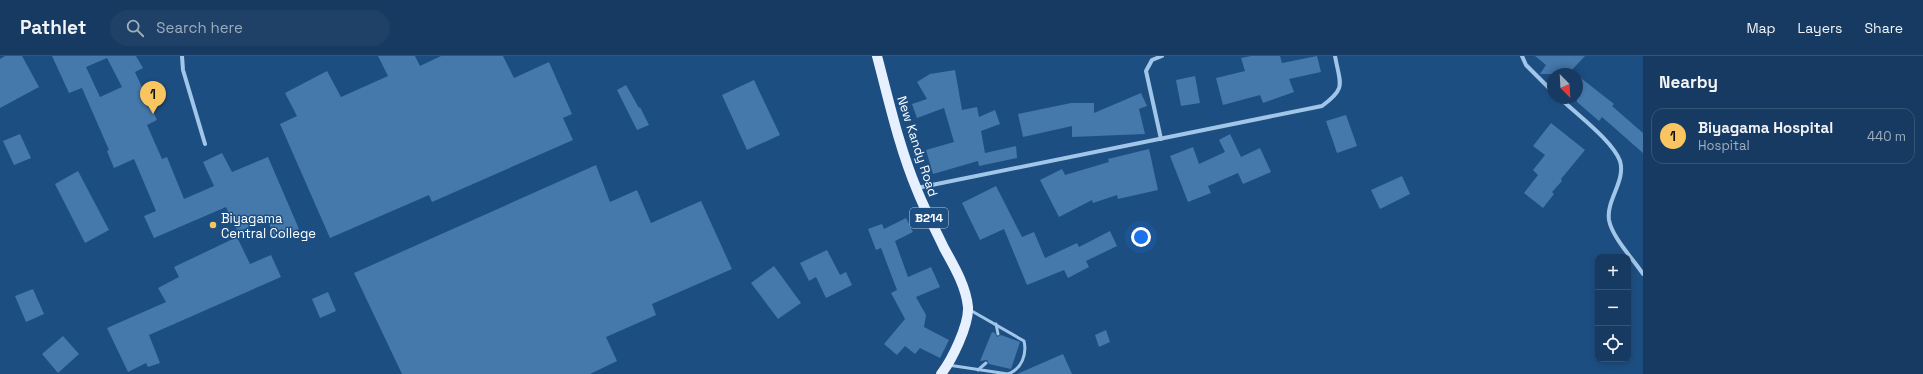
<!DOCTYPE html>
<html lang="en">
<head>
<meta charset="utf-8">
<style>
	body { margin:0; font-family:"Space Grotesk",sans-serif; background:#1f4167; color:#f1f3f6 }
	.controls { position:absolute; right:12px; bottom:12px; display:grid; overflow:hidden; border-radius:8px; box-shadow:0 2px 6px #0003 }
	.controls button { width:36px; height:36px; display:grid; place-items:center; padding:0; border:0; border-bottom:1px solid #355476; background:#163a61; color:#f1f3f6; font:20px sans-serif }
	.compass { position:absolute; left:1547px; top:12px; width:36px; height:36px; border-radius:50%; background:#163a61; box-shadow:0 2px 6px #0003; rotate:156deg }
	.you { position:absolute; left:1141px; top:181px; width:14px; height:14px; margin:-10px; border:3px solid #fff; border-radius:50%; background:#1a73e8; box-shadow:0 0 0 6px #1a73e833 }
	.badge { display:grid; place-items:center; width:26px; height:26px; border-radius:50%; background:#f9c561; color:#111; font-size:13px; font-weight:700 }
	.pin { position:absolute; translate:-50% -33px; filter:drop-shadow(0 1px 2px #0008) }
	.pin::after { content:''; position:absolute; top:21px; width:14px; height:12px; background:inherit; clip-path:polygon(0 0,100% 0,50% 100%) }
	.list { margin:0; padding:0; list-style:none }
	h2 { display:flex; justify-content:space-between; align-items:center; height:52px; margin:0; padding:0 16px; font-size:17px }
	h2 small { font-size:13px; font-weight:400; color:#9eadbd }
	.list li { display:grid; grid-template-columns:26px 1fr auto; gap:12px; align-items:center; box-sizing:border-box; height:56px; margin:0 8px 8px; padding:0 8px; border:1px solid #355476; border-radius:12px }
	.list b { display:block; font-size:15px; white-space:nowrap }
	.list p { margin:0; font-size:13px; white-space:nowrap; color:#9eadbd }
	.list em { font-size:13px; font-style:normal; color:#9eadbd }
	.icon { flex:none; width:22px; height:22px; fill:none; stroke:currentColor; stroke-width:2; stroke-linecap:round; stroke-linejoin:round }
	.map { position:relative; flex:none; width:1643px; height:318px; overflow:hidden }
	header { display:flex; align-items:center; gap:24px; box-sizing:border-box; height:56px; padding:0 20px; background:#163a61; border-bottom:1px solid #355476 }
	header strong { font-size:19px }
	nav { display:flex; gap:22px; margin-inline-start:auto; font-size:14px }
	.search { width:280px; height:36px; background:#1f4167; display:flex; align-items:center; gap:10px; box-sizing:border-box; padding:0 14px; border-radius:22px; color:#9eadbd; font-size:15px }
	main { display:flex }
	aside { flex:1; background:#163a61 }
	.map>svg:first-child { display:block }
	.building { fill:#4578ab; fill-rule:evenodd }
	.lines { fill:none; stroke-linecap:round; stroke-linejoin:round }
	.lane { stroke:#a2c6e9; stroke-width:3 }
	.street { stroke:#a2c6e9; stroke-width:4 }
	.primary { stroke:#e6f0fe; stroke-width:10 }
	.poi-dot { fill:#f9c561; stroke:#1d4e81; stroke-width:1.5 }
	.labels { text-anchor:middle; stroke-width:3; stroke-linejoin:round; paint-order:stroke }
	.shield { fill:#1d4e81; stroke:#bbcad9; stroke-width:1 }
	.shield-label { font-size:12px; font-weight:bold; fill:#fff }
	.street-label { font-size:13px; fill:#fff; stroke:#1d4e81 }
	.poi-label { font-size:13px; fill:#fff; stroke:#1d4e81; text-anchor:start }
</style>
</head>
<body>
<header>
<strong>Pathlet</strong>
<div class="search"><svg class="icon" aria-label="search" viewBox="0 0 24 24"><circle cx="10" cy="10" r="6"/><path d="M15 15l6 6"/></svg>Search here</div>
<nav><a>Map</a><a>Layers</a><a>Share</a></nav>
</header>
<main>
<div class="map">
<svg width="1643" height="318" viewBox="0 0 1643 318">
	<rect width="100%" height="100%" fill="#1d4e81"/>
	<g class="building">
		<path d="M 5,0 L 22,0 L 39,31 L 0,52 L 0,3 Z"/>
		<path d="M 52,0 L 136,0 L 143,12 L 135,16 L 157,64 L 147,69 L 162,103 L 167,101 L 184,143 L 214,130 L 203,106 L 222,97 L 232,116 L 268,101 L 299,173 L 276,183 L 267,163 L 238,176 L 226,151 L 154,182 L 144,160 L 156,155 L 134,103 L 114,112 L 107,95 L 109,94 L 82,32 L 69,37 ZM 107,2 L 122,31 L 100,41 L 86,11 Z"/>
		<path d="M 378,0 L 415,0 L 420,10 L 441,0 L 503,0 L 514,22 L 549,6 L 572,58 L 563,62 L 573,84 L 432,146 L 429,139 L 330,182 L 280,68 L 297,60 L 285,37 L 327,15 L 341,41 L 388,20 Z"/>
		<path d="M 1251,0 L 1280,0 L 1282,7 L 1317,0 L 1321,16 L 1289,23 L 1294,36 L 1263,47 L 1260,39 L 1223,49 L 1216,22 L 1245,15 L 1241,2 Z"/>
		<path d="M 1535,0 L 1585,0 L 1568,18 L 1540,18 L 1546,9 Z"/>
		<path d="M 955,14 L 962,54 L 977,51 L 979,61 L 995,54 L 1000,68 L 981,75 L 985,97 L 1016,90 L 1017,102 L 979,110 L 978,105 L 933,118 L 926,94 L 954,86 L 944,52 L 917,62 L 912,48 L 927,43 L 917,26 L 930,18 Z"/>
		<path d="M 1577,19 L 1614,48 L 1612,50 L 1643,77 L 1643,97 L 1602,61 L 1599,65 L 1577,46 Z"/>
		<path d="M 1195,20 L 1200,47 L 1181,50 L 1176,24 Z"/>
		<path d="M 754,24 L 780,79 L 747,94 L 722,39 Z"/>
		<path d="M 626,29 L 639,52 L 640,51 L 649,69 L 637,74 L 617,34 Z"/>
		<path d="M 1141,37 L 1147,50 L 1139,53 L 1145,78 L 1072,81 L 1072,70 L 1023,81 L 1018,58 L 1071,47 L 1094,47 L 1094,57 Z"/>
		<path d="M 1346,59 L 1357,90 L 1337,97 L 1326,65 Z"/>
		<path d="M 1551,67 L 1585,94 L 1561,123 L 1562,125 L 1552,136 L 1554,138 L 1543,152 L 1524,137 L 1538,119 L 1533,114 L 1545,99 L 1533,90 Z"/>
		<path d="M 20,78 L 31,102 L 14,109 L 3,85 Z"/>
		<path d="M 1230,78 L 1241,101 L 1260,92 L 1271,116 L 1243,128 L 1238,117 L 1208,130 L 1211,137 L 1188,146 L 1170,100 L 1193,91 L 1199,108 L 1225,96 L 1219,84 Z"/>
		<path d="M 1149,93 L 1158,134 L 1118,143 L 1117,139 L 1093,147 L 1092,144 L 1059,161 L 1040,124 L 1062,113 L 1065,119 L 1109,106 L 1108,103 Z"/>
		<path d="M 596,109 L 610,146 L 637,134 L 651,167 L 701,145 L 732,213 L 652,248 L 656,259 L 606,281 L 617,305 L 590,318 L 402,318 L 354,217 Z"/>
		<path d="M 78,115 L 109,174 L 85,187 L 55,128 Z"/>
		<path d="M 1402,120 L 1410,138 L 1380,153 L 1371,134 Z"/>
		<path d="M 996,130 L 1022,181 L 1034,176 L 1045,202 L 1077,187 L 1079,191 L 1110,175 L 1117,190 L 1086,205 L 1089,211 L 1068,222 L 1064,214 L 1027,229 L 1004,173 L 980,184 L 962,147 Z"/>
		<path d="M 906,162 L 913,176 L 895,185 L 908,221 L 931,211 L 940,231 L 916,241 L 926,259 L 924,271 L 949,284 L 940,302 L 920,292 L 915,298 L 905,290 L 897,299 L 884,288 L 905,263 L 891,237 L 897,234 L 881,192 L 876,194 L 868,173 L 882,168 L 884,173 Z"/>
		<path d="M 237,181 L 250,208 L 271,199 L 281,221 L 149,279 L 160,307 L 148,311 L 146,307 L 128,316 L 107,272 L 166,246 L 158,232 L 179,221 L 174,211 Z"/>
		<path d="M 827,194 L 840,219 L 846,216 L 852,229 L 826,242 L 816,221 L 809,225 L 800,207 Z"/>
		<path d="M 774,210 L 801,247 L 778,263 L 751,227 Z"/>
		<path d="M 33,233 L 44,258 L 26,266 L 15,240 Z"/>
		<path d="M 328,236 L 336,255 L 320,262 L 312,243 Z"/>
		<path d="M 1106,274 L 1110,286 L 1099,291 L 1095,279 Z"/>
		<path d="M 992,276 L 995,277 L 997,281 L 1001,279 L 1020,286 L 1011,313 L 989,308 L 987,304 L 980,305 Z"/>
		<path d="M 63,280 L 79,298 L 58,317 L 42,298 Z"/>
		<path d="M 1063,298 L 1072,318 L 1017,318 Z"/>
	</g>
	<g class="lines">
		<g class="lane">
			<path d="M 970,254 L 1024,285 C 1027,298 1022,313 1008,318"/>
			<path d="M 996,268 L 998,278"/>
			<path d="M 948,309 L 1008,318"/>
			<path d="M 978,314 L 986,307"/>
		</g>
		<g class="street">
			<path d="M 182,0 L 183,14 L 205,88"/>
			<path d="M 1522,0 L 1526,9 L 1553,36"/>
			<path d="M 1560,42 C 1577,59 1612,84 1620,105 C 1626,125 1606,144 1609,164 C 1612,181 1633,203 1643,218"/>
			<path d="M 1161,83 L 1146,15 L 1152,4 L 1162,0"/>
			<path d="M 917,132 L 1322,50 C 1347,32 1340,28 1335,0"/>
		</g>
		<path class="primary" d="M 877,0 C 889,45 899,91 917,134 C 925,154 935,173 944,192 C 954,210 966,230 968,251 C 969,269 952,304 941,318"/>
	</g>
	<circle class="poi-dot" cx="213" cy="169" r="4"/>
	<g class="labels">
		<rect class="shield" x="910" y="152" width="38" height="20" rx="3"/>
		<g class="shield-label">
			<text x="929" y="166">B214</text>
		</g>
		<g class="street-label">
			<text transform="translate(918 90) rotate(72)" y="5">New Kandy Road</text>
		</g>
		<g class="poi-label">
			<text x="221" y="167">Biyagama<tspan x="221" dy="15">Central College</tspan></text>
		</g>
	</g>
</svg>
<div class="controls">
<button>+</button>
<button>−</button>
<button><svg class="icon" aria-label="locate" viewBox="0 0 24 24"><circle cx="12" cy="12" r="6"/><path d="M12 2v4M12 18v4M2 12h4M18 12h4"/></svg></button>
</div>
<svg class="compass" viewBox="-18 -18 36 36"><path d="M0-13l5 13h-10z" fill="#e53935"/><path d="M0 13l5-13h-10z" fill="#9eadbd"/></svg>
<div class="you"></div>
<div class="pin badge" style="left:153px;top:58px">1</div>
</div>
<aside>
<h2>Nearby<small></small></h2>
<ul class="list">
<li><span class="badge">1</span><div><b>Biyagama Hospital</b><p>Hospital</p></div><em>440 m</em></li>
</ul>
</aside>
</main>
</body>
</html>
